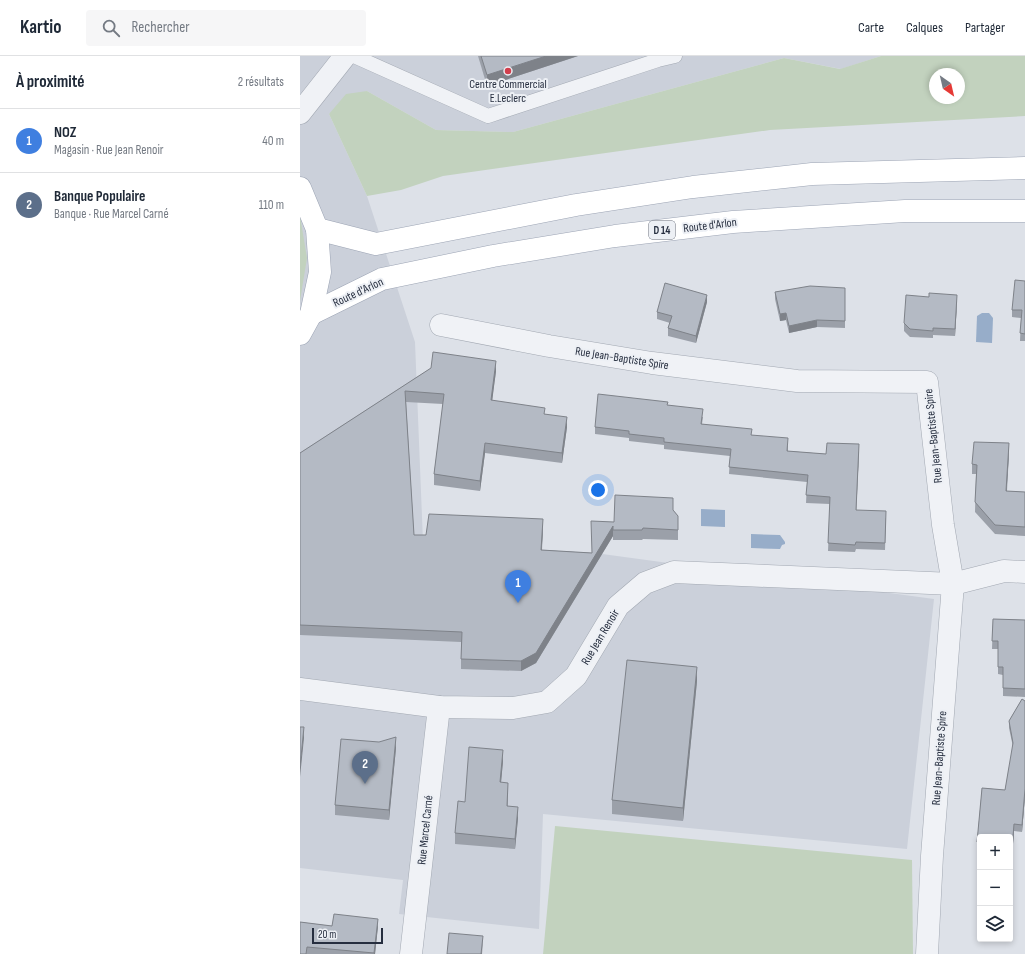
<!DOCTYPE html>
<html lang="fr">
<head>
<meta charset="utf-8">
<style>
	body { margin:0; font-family:"Sofia Sans Condensed",sans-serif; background:#f6f6f7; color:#1f2937 }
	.controls { position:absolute; right:12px; bottom:12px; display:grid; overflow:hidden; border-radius:4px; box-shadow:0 2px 6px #0003 }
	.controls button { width:36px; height:36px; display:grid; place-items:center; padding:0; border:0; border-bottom:1px solid #e0e1e3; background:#fff; color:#1f2937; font:20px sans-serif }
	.compass { position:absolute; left:629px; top:12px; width:36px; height:36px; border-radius:50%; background:#fff; box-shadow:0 2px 6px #0003; rotate:146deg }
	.scale { position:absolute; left:12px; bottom:10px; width:71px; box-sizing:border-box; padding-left:4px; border:2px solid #262e3f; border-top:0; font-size:11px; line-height:14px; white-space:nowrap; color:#262e3f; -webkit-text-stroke:3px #edf0f5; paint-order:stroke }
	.you { position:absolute; left:298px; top:434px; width:14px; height:14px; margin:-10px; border:3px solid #fff; border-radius:50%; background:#1a73e8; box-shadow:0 0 0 6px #1a73e833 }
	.badge { display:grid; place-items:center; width:26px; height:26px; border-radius:50%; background:#db2777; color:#fff; font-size:13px; font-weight:700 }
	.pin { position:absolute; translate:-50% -33px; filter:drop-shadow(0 1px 2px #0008) }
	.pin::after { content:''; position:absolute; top:21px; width:14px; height:12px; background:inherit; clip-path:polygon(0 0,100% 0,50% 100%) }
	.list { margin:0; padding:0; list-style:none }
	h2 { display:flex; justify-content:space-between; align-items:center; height:52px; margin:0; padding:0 16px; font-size:17px }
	h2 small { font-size:13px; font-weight:400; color:#747a83 }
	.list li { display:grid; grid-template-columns:26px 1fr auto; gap:12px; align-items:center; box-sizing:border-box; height:64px; padding:0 16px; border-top:1px solid #e0e1e3 }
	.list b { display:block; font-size:15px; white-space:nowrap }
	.list p { margin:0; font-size:13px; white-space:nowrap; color:#747a83 }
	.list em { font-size:13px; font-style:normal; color:#747a83 }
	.icon { flex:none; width:22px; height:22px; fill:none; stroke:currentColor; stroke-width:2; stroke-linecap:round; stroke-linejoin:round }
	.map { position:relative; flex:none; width:725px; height:898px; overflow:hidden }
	header { display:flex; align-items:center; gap:24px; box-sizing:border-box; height:56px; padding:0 20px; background:#fff; border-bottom:1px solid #e0e1e3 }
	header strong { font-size:19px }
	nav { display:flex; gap:22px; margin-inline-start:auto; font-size:14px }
	.search { width:280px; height:36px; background:#f6f6f7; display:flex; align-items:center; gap:10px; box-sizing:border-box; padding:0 14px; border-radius:4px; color:#747a83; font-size:15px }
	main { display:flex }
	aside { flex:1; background:#fff }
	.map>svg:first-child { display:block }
	.built { fill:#cbd0da }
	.green { fill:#c2d2be; fill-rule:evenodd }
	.water { fill:#97adc9 }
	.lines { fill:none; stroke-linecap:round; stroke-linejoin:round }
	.lane-casing { stroke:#a2a8b2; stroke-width:15 }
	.street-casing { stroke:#a2a8b2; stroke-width:23 }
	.primary-casing { stroke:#9ca4b4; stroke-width:23 }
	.lane { stroke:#f0f2f6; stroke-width:14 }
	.street { stroke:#f0f2f6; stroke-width:22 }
	.primary { stroke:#fff; stroke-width:22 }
	.wall { fill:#9ba0a9 }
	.shaded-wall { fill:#7e8289 }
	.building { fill:#b4bac4; stroke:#7e8289 }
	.poi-dot { fill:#d13e4c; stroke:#edf0f5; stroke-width:1.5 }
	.labels { text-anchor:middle; stroke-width:4; stroke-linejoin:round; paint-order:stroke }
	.shield { fill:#edf0f5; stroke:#626876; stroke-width:1 }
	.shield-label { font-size:11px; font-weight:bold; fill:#262e3f }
	.poi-label { font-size:12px; fill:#262e3f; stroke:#edf0f5 }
	.street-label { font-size:12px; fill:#262e3f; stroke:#edf0f5 }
</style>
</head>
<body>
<header>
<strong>Kartio</strong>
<div class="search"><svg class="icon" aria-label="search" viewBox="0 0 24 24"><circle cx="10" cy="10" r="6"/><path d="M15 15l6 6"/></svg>Rechercher</div>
<nav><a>Carte</a><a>Calques</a><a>Partager</a></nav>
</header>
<main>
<aside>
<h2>À proximité<small>2 résultats</small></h2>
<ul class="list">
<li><span class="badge" style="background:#3f7fe0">1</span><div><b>NOZ</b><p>Magasin · Rue Jean Renoir</p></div><em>40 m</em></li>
<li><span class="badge" style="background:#5c6f8a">2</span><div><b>Banque Populaire</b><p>Banque · Rue Marcel Carné</p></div><em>110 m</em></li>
</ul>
</aside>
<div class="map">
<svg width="725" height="898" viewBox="0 0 725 898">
	<rect width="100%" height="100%" fill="#dde1e8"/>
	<path class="built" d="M 0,0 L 581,0 L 541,13 L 484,2 L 213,76 L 136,74 L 67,35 L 29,58 L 67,140 L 115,286 L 123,486 L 295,497 L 634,543 L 607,793 L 243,758 L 239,873 L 99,858 L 103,824 L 0,812 Z"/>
	<g class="green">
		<path d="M 581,0 L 725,0 L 725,60 L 470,74 L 143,120 L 101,134 L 67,140 L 29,58 L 46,38 L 67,35 L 136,74 L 213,76 L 484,2 L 540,13 ZM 635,18 L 659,18 L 659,42 L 635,42 Z"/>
		<path d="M 0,160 L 7,202 L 0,245 Z"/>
		<path d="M 255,770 L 612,804 L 613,898 L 243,898 Z"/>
	</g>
	<g class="water">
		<path d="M 682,257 L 689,257 L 693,262 L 692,287 L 676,286 L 677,260 Z"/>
		<path d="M 401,453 L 425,454 L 425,471 L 401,470 Z"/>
		<path d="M 451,478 L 480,479 L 485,486 L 485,488 L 482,489 L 480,493 L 451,492 Z"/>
	</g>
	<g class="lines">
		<defs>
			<path id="lane" d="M 54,0 L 188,60 L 358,4 L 375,0"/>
			<g id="street">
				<path d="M 0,57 L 45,0"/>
				<path d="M 141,269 L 249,290 L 352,307 L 497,325 L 627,326 L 643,469 L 653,528 L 632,800 L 627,898"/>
				<path d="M 0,633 L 139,651 L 213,652 L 247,646 L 276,620 L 318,550 L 345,527 L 374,516 L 653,528 L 704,515 L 725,516"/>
				<path d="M 111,898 L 139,651"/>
			</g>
			<g id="primary">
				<path d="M 0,132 L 17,173 L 20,216 L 11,258 L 0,278"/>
				<path d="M 17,173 L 76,188 L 276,149 L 393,131 L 512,118 L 725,112"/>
				<path d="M 11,258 L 82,223 L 193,200 L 315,180 L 433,166 L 605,155 L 725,155"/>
			</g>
		</defs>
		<use href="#lane" class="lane-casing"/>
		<use href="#street" class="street-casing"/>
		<use href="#primary" class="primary-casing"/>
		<use href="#lane" class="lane"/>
		<use href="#street" class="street"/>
		<use href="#primary" class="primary"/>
	</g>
	<g class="wall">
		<path d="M 178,0 L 278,0 L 187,30 Z"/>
		<path d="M 725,225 L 725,285 L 720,285 L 721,262 L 712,261 L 712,254 Z"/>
		<path d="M 545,232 L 545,272 L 517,271 L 489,277 L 486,264 L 480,265 L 475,243 L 475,236 Z"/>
		<path d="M 407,246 L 396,287 L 368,280 L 368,272 L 370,267 L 357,263 L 357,256 Z"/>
		<path d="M 657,246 L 655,280 L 633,279 L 633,282 L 610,281 L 604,275 L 604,267 Z"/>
		<path d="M 131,312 L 196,315 L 192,344 L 245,358 L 267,371 L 262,407 L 185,397 L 180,435 L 134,429 L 134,418 L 143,348 L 106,346 L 114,479 L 126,479 L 243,473 L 242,494 L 292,497 L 314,466 L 373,454 L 378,460 L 378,484 L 343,483 L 342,484 L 313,484 L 313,480 L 236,607 L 221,615 L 161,613 L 161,586 L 0,579 L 0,397 Z"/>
		<path d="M 368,349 L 403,361 L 402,368 L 452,379 L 488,390 L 488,395 L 526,398 L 559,396 L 556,454 L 586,462 L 585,494 L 556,493 L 555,496 L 528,495 L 530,448 L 506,447 L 507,426 L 429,418 L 430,400 L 364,393 L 364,389 L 329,385 L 329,382 L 295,378 L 295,371 Z"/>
		<path d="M 709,397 L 707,435 L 725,436 L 725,480 L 695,478 L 675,456 L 676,418 L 672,418 L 672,408 Z"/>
		<path d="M 693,563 L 725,564 L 725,641 L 703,640 L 703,619 L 698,618 L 698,593 L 692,593 Z"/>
		<path d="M 397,625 L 383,765 L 312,758 L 312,744 Z"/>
		<path d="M 722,643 L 725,645 L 725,740 L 722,776 L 714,775 L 712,800 L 710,800 L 710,781 L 680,781 L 680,794 L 677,794 L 677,786 L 682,732 L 705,734 L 713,691 L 709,672 L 709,665 Z"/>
		<path d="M 96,692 L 89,764 L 35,759 L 35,749 Z"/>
		<path d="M 203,705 L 201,726 L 208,738 L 207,750 L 218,762 L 215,793 L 155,788 L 155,777 L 165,746 Z"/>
		<path d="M 0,866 L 32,870 L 78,870 L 75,898 L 0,898 Z"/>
	</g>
	<g class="shaded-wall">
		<path d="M 246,0 L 278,0 L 187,30 L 187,19 Z"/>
		<path d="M 407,239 L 407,246 L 396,287 L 396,280 Z"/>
		<path d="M 657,239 L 657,246 L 655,280 L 655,273 Z"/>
		<path d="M 486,257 L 486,264 L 480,265 L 480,258 Z"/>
		<path d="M 517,264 L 517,271 L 489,277 L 489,270 Z"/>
		<path d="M 196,305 L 196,315 L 191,354 L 191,344 Z"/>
		<path d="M 267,361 L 267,371 L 262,407 L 262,397 Z"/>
		<path d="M 185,387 L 185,397 L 180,435 L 180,425 Z"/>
		<path d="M 709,387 L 709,397 L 706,444 L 706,435 Z"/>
		<path d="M 559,388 L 559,396 L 556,461 L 556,454 Z"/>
		<path d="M 243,463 L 243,473 L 241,504 L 241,494 Z"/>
		<path d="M 313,470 L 313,480 L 236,607 L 221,615 L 221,605 Z"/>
		<path d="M 397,611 L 397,625 L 383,765 L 383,752 Z"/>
		<path d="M 4,671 L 4,682 L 0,721 L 0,711 Z"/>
		<path d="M 96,681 L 96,692 L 89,764 L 89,754 Z"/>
		<path d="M 203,694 L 203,705 L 200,737 L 200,726 Z"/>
		<path d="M 208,727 L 208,738 L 207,761 L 207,750 Z"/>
		<path d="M 725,733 L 725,740 L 722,776 L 722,769 Z"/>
		<path d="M 218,751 L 218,762 L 215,793 L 215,783 Z"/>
		<path d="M 714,768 L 714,775 L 712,800 L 712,793 Z"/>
		<path d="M 78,863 L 78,870 L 75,898 L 74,898 Z"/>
		<path d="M 183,880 L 182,898 L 181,898 Z"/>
	</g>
	<g class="building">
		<path d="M 181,0 L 246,0 L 187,19 Z"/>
		<path d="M 715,224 L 725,225 L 725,278 L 720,277 L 722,254 L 712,254 Z"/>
		<path d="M 365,227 L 407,239 L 396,280 L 368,272 L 372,260 L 357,256 Z"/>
		<path d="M 510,230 L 545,232 L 545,265 L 517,264 L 489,270 L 486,257 L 480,258 L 475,236 Z"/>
		<path d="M 629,237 L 657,239 L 655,273 L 633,272 L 633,275 L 610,273 L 604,267 L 606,239 L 629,241 Z"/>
		<path d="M 133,296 L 196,305 L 191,344 L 245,352 L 244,358 L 267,361 L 262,397 L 185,387 L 180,425 L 134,418 L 144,338 L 105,335 L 114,479 L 126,479 L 129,458 L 243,463 L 241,494 L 292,497 L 291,465 L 314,466 L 315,439 L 373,442 L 373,454 L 378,460 L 378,474 L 343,472 L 342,474 L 313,474 L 313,470 L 236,597 L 221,605 L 161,603 L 162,576 L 0,569 L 0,397 L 131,312 Z"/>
		<path d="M 298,338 L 368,346 L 367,349 L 403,353 L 401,368 L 452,373 L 451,379 L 488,382 L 487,395 L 526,398 L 527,387 L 559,388 L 556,454 L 586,455 L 585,487 L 556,486 L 555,489 L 528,487 L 530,441 L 506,439 L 508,419 L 429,411 L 431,393 L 364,386 L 364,382 L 329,378 L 329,375 L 295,371 Z"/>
		<path d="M 674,386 L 709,387 L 706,435 L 725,436 L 725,471 L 695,469 L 675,446 L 677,409 L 672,408 Z"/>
		<path d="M 693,563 L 725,564 L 725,633 L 703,632 L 703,611 L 698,611 L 698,585 L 692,585 Z"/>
		<path d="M 327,604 L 397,611 L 383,752 L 312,744 Z"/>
		<path d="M 722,643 L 725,645 L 725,733 L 722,769 L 714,768 L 712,793 L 710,792 L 710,781 L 680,781 L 680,787 L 677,786 L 682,732 L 705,734 L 713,687 L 709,665 Z"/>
		<path d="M 0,671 L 4,671 L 0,711 Z"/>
		<path d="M 96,681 L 89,754 L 35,749 L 41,683 L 79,686 Z"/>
		<path d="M 169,691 L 203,694 L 200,726 L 208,727 L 207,750 L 218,751 L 215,783 L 155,777 L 158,745 L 165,746 Z"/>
		<path d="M 34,858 L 78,863 L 74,897 L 7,891 L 6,898 L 0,898 L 0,866 L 32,870 Z"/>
		<path d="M 149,877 L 183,880 L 181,898 L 147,898 Z"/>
	</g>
	<circle class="poi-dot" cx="208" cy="15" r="4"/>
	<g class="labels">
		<rect class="shield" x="349" y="165" width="26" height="18" rx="3"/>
		<g class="shield-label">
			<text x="362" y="178">D 14</text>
		</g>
		<g class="poi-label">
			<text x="208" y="32">Centre Commercial<tspan x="208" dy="14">E.Leclerc</tspan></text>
		</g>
		<g class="street-label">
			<text transform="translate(410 169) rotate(-7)" y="4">Route d'Arlon</text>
			<text transform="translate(58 236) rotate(-25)" y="4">Route d'Arlon</text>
			<text transform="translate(322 302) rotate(9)" y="4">Rue Jean-Baptiste Spire</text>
			<text transform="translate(633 380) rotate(-96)" y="4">Rue Jean-Baptiste Spire</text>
			<text transform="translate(300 581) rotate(-59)" y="4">Rue Jean Renoir</text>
			<text transform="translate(639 702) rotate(-86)" y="4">Rue Jean-Baptiste Spire</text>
			<text transform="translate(125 774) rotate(-84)" y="4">Rue Marcel Carné</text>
		</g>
	</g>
</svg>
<div class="controls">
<button>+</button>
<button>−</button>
<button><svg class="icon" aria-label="layers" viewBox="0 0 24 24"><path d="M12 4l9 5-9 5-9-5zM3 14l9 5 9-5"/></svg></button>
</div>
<svg class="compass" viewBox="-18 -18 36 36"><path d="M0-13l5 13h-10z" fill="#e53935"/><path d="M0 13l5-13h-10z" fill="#747a83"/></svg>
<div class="scale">20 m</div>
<div class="you"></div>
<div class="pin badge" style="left:218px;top:547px;background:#3f7fe0">1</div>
<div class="pin badge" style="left:65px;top:728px;background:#5c6f8a">2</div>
</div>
</main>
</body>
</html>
